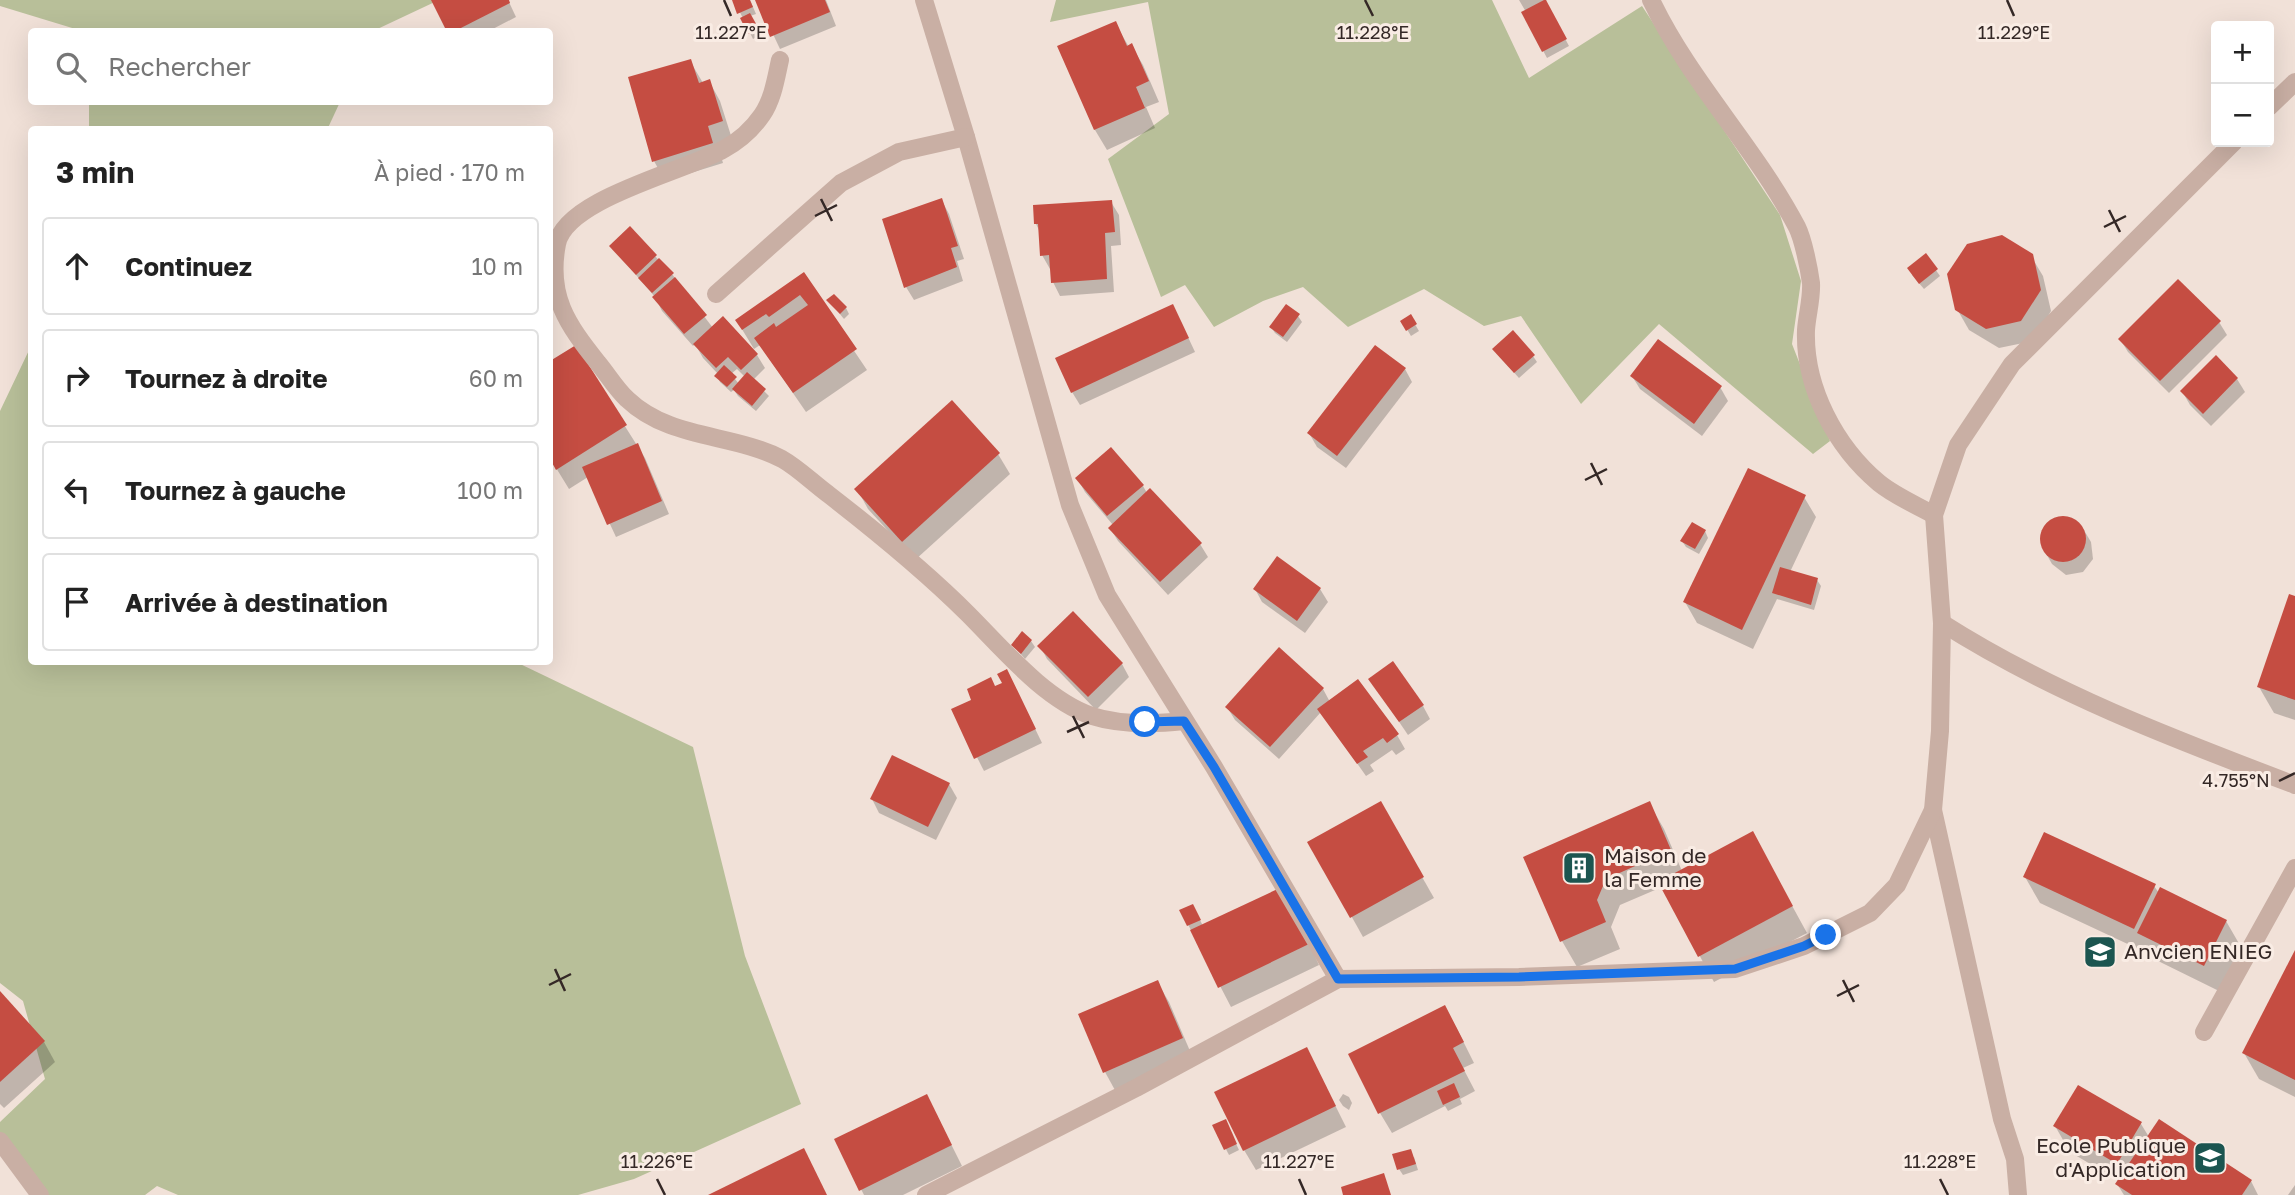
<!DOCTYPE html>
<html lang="fr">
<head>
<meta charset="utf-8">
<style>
	body { margin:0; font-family:"Golos Text",sans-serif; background:#f6f6f6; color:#222 }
	.controls { position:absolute; right:21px; top:21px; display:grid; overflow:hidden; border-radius:7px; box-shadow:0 7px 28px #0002 }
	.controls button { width:63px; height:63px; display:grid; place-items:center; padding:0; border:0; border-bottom:2px solid #e0e0e0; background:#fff; color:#222; font:35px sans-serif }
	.stop { position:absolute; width:21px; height:21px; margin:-16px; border:5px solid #1a73e8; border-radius:50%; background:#fff }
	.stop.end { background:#1a73e8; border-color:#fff; box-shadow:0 2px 7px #0008 }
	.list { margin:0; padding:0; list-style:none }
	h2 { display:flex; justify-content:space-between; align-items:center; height:91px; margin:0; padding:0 28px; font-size:30px }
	h2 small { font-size:23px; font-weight:400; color:#767676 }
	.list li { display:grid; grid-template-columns:46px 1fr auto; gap:21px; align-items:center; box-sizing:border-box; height:98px; margin:0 14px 14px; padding:0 14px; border:2px solid #e0e0e0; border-radius:7px }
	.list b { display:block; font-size:26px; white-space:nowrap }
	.list em { font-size:23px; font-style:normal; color:#767676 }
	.icon { flex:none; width:38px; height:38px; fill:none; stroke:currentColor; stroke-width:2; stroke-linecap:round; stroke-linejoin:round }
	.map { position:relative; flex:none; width:2295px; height:1195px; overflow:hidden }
	.search { position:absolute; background:#fff; box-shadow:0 7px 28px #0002; left:28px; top:28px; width:525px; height:77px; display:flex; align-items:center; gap:18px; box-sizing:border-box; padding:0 24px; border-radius:7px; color:#767676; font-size:26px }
	.panel { position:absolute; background:#fff; box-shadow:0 7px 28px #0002; left:28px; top:126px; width:525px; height:539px; border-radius:7px }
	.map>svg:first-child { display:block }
	.green { fill:#b8bf99 }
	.shadow { fill:#0003; fill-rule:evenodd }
	.building { fill:#c54d42 }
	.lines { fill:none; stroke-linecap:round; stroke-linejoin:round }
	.minor { stroke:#c9afa4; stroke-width:18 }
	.route { stroke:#1a73e8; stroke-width:9 }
	.ticks { fill:none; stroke:#342826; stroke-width:2.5 }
	.labels { text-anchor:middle; stroke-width:6; stroke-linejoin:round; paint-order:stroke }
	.poi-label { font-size:21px; fill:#342826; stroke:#f9ece4; text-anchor:start }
	.ticks-label { font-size:18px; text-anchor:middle; fill:#342826; stroke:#f9ece4; stroke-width:6; stroke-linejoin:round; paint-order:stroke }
</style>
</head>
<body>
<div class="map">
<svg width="2295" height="1195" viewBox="0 0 2295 1195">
	<rect width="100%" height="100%" fill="#f1e1d8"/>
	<g class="green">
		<path d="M 0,0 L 439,0 L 371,32 L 82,31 L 0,6 Z"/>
		<path d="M 1056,0 L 1492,0 L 1529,78 L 1642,6 L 1780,215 L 1801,281 L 1792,344 L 1830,441 L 1813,454 L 1659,324 L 1581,404 L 1521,316 L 1484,326 L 1424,289 L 1348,327 L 1303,287 L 1263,301 L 1214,327 L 1185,285 L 1161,297 L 1108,159 L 1169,114 L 1148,2 L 1050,22 Z"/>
		<path d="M 89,102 L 340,102 L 327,130 L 89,129 Z"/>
		<path d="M 31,346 L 32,662 L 516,662 L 693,747 L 745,956 L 801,1104 L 634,1179 L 578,1195 L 178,1195 L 157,1186 L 145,1195 L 40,1195 L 0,1141 L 0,1122 L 45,1079 L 23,1001 L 0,983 L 0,411 Z"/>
	</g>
	<g class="shadow">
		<path d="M 433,0 L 508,0 L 516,17 L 487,32 L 449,32 Z"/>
		<path d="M 734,0 L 750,0 L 756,14 L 750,16 L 761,35 L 753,39 Z"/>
		<path d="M 757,0 L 826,0 L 836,26 L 780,49 Z"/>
		<path d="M 1519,0 L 1547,0 L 1545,1 L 1569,46 L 1547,58 L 1523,13 L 1526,12 Z"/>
		<path d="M 1115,23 L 1129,47 L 1131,45 L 1143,65 L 1159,102 L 1146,107 L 1155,128 L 1107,150 L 1095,130 L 1060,47 Z"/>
		<path d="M 690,61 L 703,83 L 709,81 L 720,101 L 733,142 L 718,146 L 723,163 L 665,181 L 654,161 Z"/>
		<path d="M 942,201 L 949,214 L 964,259 L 957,261 L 963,281 L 914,300 L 906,287 L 884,220 Z"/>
		<path d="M 1111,202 L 1119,215 L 1121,245 L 1111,246 L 1114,292 L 1060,296 L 1053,282 L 1052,268 L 1050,269 L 1042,255 L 1040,232 L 1036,224 Z"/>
		<path d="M 611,246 L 655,256 L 672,274 L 713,328 L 723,319 L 757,355 L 765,368 L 753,380 L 769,396 L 756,411 L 738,396 L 734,390 L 731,392 L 720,382 L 717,376 L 718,374 L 703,358 L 695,344 L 693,346 L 662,311 L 655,297 ZM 737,369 L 745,377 L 739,384 L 731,374 Z"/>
		<path d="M 1926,256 L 1940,276 L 1924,289 L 1912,275 Z"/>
		<path d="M 2031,256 L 2043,276 L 2051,311 L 2033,341 L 1999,348 L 1969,330 L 1957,309 Z"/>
		<path d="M 803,275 L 867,370 L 806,412 L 760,345 L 754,349 L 737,321 Z"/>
		<path d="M 829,301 L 846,308 L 849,314 L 844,319 Z"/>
		<path d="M 1298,316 L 1302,322 L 1287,342 L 1275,333 L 1271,327 Z"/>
		<path d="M 1410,316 L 1419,331 L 1411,336 L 1402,321 Z"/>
		<path d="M 1180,320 L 1195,352 L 1080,405 L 1072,392 Z"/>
		<path d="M 2219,322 L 2227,335 L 2169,393 L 2128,352 L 2120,339 Z"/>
		<path d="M 575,347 L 645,458 L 669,514 L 616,537 L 588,477 L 569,489 L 550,458 L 550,363 Z"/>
		<path d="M 1498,355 L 1533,356 L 1537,362 L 1519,378 Z"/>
		<path d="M 1405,369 L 1412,382 L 1346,468 L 1317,447 L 1309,433 Z"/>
		<path d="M 1632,376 L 1720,387 L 1728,401 L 1702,436 L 1640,389 Z"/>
		<path d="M 2237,379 L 2245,392 L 2211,426 L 2190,405 L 2182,391 Z"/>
		<path d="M 998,454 L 1010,474 L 915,560 L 868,509 L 857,489 Z"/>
		<path d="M 1077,478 L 1143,486 L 1147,493 L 1200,544 L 1208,557 L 1168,595 L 1118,541 L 1110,528 L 1113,525 L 1085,492 Z"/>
		<path d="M 1804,497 L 1816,517 L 1790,572 L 1817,580 L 1821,586 L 1814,610 L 1777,599 L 1753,649 L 1697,623 L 1685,602 Z"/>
		<path d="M 2069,517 L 2082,527 L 2091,542 L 2093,559 L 2083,572 L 2066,575 L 2052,564 L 2044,550 L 2041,533 L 2052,520 Z"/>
		<path d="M 1705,531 L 1708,538 L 1699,554 L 1686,547 L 1682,541 Z"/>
		<path d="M 1255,589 L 1320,589 L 1328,602 L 1305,633 L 1262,602 Z"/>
		<path d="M 2295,598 L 2295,720 L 2274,713 L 2259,687 Z"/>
		<path d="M 1031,641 L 1035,647 L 1025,659 L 1013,645 Z"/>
		<path d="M 1040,646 L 1122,664 L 1129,677 L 1096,710 L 1047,659 Z"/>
		<path d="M 1370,679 L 1423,706 L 1430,719 L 1408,735 Z"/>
		<path d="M 1014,685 L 1042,743 L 984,771 L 953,710 L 995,688 Z"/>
		<path d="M 1323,689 L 1330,702 L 1397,735 L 1405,749 L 1396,755 L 1392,750 L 1370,765 L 1374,771 L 1366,776 L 1321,712 L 1279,759 L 1235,720 L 1227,707 Z"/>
		<path d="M 949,784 L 957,798 L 936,840 L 879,813 L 872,799 Z"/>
		<path d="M 1380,803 L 1434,898 L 1363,937 L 1310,842 Z"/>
		<path d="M 1649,803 L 1664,829 L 1682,871 L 1767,860 L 1807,933 L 1714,982 L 1662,887 L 1620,905 L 1611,927 L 1620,949 L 1577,967 L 1562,941 L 1525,858 Z"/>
		<path d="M 2025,877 L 2154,886 L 2159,893 L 2226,921 L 2241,947 L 2219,991 L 2154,959 L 2150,952 L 2149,954 L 2040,903 Z"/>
		<path d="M 1293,909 L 1319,965 L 1231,1007 L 1181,911 L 1196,912 L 1203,926 Z"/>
		<path d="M 2295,954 L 2295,1097 L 2259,1079 L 2244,1053 Z"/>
		<path d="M 1157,982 L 1169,1002 L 1193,1058 L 1116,1092 L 1105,1072 Z"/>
		<path d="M 0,994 L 44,1042 L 55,1062 L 4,1108 L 0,1104 Z"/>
		<path d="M 1456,1027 L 1474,1063 L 1463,1068 L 1475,1091 L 1460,1099 L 1462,1104 L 1448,1111 L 1445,1106 L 1392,1133 L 1380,1113 Z"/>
		<path d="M 1307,1049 L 1346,1127 L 1256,1170 L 1244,1150 Z"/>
		<path d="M 1343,1094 L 1349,1097 L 1352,1103 L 1349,1110 L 1343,1106 L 1339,1100 Z"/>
		<path d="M 937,1116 L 962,1166 L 903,1195 L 864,1195 L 836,1140 Z"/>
		<path d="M 2141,1124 L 2149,1137 L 2251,1181 L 2258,1195 L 2124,1195 L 2117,1184 L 2119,1181 L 2070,1152 L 2055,1126 Z"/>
		<path d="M 1214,1126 L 1228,1127 L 1239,1150 L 1229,1155 Z"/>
		<path d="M 1414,1157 L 1418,1170 L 1403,1175 L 1399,1169 Z"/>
		<path d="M 2295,1185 L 2295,1195 L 2288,1195 Z"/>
	</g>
	<g class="building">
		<path d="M 431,0 L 509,0 L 510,3 L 453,32 L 447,32 Z"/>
		<path d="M 732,0 L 750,0 L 753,7 L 737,14 Z"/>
		<path d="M 755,0 L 825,0 L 830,12 L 770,37 Z"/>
		<path d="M 1544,0 L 1546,0 L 1567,39 L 1542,52 L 1521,12 Z"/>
		<path d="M 750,13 L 759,29 L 748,34 L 740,18 Z"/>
		<path d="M 1116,21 L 1127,46 L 1132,43 L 1149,81 L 1136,87 L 1145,108 L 1094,130 L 1057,46 Z"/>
		<path d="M 691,59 L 699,83 L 710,79 L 723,121 L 708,126 L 713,143 L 652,162 L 628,77 Z"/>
		<path d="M 942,198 L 958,246 L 951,248 L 957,267 L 904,288 L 882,219 Z"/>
		<path d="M 1112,200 L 1115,232 L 1105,233 L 1107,279 L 1051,283 L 1049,255 L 1040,256 L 1038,224 L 1034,224 L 1033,205 Z"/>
		<path d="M 630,226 L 657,255 L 636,275 L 609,246 Z"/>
		<path d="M 2002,235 L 2033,254 L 2041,290 L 2021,321 L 1986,329 L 1955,310 L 1947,274 L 1967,244 Z"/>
		<path d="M 1926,253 L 1938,269 L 1919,284 L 1907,268 Z"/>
		<path d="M 659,258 L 674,273 L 652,293 L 638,278 Z"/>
		<path d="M 804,272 L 857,349 L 793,393 L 754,338 L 774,323 L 776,327 L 808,305 L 800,295 L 769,317 L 766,314 L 742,330 L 735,320 Z"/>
		<path d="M 675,277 L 707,315 L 684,334 L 652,297 Z"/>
		<path d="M 2178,279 L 2221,321 L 2160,381 L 2118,339 Z"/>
		<path d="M 834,294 L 847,307 L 840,314 L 826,300 Z"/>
		<path d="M 1173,304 L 1189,338 L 1071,393 L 1055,358 Z"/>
		<path d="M 1286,304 L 1300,314 L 1283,337 L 1269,327 Z"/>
		<path d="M 1411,314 L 1417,324 L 1406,331 L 1400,321 Z"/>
		<path d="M 723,316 L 758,354 L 741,370 L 728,357 L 716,368 L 693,344 Z"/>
		<path d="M 1513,330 L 1535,355 L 1514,373 L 1492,349 Z"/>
		<path d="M 1658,339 L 1722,386 L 1694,424 L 1630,376 Z"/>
		<path d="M 576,345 L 627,425 L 556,470 L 550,459 L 550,361 Z"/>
		<path d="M 1375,345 L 1406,368 L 1337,456 L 1307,433 Z"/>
		<path d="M 2216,355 L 2238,378 L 2203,414 L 2180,391 Z"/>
		<path d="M 724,365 L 737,377 L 727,387 L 714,376 Z"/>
		<path d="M 747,372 L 766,389 L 752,406 L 732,389 Z"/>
		<path d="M 952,400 L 1000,453 L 902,542 L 854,489 Z"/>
		<path d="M 638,443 L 662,501 L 607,525 L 582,467 Z"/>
		<path d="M 1111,447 L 1144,485 L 1107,516 L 1075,478 Z"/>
		<path d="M 1748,468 L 1806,495 L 1742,630 L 1683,602 Z"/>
		<path d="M 1150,488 L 1202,543 L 1160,582 L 1108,528 Z"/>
		<circle cx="2063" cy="539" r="23"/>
		<path d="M 1692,522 L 1706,530 L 1695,549 L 1680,541 Z"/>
		<path d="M 1277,556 L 1321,588 L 1297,621 L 1253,589 Z"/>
		<path d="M 1780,567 L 1818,578 L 1811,605 L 1772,593 Z"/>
		<path d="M 2289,594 L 2295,596 L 2295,700 L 2257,687 Z"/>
		<path d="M 1073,611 L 1123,663 L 1088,697 L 1037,646 Z"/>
		<path d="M 1022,631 L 1032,640 L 1021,654 L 1011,645 Z"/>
		<path d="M 1279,647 L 1324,688 L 1270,747 L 1225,707 Z"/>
		<path d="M 1393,661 L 1424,705 L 1399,722 L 1368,679 Z"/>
		<path d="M 1007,669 L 1036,729 L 974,759 L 951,709 L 971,700 L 967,689 L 991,677 L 995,686 L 1002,683 L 997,674 Z"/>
		<path d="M 1358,679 L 1399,734 L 1387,743 L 1383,738 L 1363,751 L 1368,757 L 1357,764 L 1317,709 Z"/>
		<path d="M 892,755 L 950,783 L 928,827 L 870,799 Z"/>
		<path d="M 1381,801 L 1424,877 L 1350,918 L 1307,842 Z"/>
		<path d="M 1650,801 L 1671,850 L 1606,879 L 1597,900 L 1606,922 L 1560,942 L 1523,857 Z"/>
		<path d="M 1753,831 L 1793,906 L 1698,957 L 1658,882 Z"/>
		<path d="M 2044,832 L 2156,884 L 2134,929 L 2023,877 Z"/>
		<path d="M 1282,887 L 1309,944 L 1218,988 L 1190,930 Z"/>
		<path d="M 2160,887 L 2227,920 L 2204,966 L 2137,933 Z"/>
		<path d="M 1193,904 L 1201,920 L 1187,926 L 1179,910 Z"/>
		<path d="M 2295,950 L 2295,1080 L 2242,1053 Z"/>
		<path d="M 1158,980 L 1183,1038 L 1103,1073 L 1078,1014 Z"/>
		<path d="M 0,991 L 45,1041 L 0,1082 Z"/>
		<path d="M 1445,1005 L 1464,1042 L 1453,1048 L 1465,1071 L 1378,1114 L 1348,1054 Z"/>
		<path d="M 1307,1047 L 1336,1106 L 1243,1151 L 1214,1092 Z"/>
		<path d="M 1454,1083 L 1460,1097 L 1443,1105 L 1437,1091 Z"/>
		<path d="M 2078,1085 L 2142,1122 L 2117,1164 L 2053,1126 Z"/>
		<path d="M 927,1094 L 952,1145 L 859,1191 L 834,1139 Z"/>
		<path d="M 1226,1119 L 1237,1144 L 1224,1150 L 1212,1125 Z"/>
		<path d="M 2159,1119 L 2252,1180 L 2242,1195 L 2132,1195 L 2115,1184 Z"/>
		<path d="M 804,1148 L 827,1195 L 708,1195 Z"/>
		<path d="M 1411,1149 L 1416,1164 L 1397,1170 L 1392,1154 Z"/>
		<path d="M 1384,1173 L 1391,1195 L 1343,1195 L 1341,1187 Z"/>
	</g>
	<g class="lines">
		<g class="minor">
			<path d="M 924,0 L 966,137 L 1070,505 L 1107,595 L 1214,767 L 1338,979"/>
			<path d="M 1651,0 C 1690,82 1755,147 1797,227 C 1803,239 1809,268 1811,283 C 1812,298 1807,315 1806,330 C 1804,388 1836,447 1879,483 C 1895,496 1916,505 1934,515"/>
			<path d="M 780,60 C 776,78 773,99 762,115 C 753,128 739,141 724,149 C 687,171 566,198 557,244 C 547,296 567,324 598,363 C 608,375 616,389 627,399 C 670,440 732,433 782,459 C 798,468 813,483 828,494 C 877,532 925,571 968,614 C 1003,649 1045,700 1092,716 C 1120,725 1156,724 1184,721"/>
			<path d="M 2269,107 L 2295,82"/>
			<path d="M 716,294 L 841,183 L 899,152 L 966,137"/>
			<path d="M 1942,623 C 2052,693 2174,739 2295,785"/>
			<path d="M 1933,810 L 2002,1119 L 2015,1159 L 2018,1195"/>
			<path d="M 2204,1032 L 2295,868"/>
			<path d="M 0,1141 L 40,1195"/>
			<path d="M 926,1195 L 1136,1088 L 1338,979 L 1519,977 L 1735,969 L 1804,946 L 1870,913 L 1897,885 L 1933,810 L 1940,731 L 1942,623 L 1934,515 L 1958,445 L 2012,364 L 2234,142"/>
		</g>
	</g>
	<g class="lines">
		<path class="route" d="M 1145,722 L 1184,721 L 1214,767 L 1338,979 L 1519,977 L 1735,969 L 1804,946 L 1826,935"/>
	</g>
	<path class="ticks" d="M 724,0 L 731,16M 1365,0 L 1373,16M 2007,0 L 2014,16M 821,199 L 832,221M 2109,210 L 2120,232M 815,216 L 837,205M 2104,227 L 2126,216M 1591,463 L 1602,485M 1585,480 L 1607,469M 1073,716 L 1084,738M 1067,732 L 1089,722M 2279,781 L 2295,773M 555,969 L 565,991M 1843,980 L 1854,1002M 549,985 L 571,974M 1837,996 L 1859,985M 657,1179 L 665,1195M 1299,1179 L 1306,1195M 1940,1179 L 1948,1195"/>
	<defs>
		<symbol id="building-square" viewBox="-11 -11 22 22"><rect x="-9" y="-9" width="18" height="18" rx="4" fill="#1c5550" stroke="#f9ece4"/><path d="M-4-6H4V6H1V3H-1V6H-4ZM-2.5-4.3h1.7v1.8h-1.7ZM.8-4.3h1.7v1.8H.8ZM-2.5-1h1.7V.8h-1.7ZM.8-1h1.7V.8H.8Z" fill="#fff"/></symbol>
		<symbol id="university-square" viewBox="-11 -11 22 22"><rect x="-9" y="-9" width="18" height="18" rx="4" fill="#1c5550" stroke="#f9ece4"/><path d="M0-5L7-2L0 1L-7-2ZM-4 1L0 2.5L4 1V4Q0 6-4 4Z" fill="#fff"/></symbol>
		<symbol id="school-square" viewBox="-11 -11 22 22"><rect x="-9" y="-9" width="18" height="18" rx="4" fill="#1c5550" stroke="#f9ece4"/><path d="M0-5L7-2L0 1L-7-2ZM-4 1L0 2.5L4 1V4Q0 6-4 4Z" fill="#fff"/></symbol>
	</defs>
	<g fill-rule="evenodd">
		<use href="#building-square" x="1560" y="849" width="38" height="38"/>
		<use href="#university-square" x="2081" y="933" width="38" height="38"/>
		<use href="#school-square" x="2191" y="1139" width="38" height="38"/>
	</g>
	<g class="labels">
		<g class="poi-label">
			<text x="1604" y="863">Maison de<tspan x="1604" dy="24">la Femme</tspan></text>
			<text x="2124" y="959">Anvcien ENIEG</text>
			<text x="2186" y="1153" text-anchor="end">Ecole Publique<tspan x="2186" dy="24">d'Application</tspan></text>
		</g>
	</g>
	<g class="ticks-label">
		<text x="731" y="39">11.227°E</text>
		<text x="1373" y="39">11.228°E</text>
		<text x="2014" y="39">11.229°E</text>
		<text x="2236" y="787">4.755°N</text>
		<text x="657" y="1168">11.226°E</text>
		<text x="1299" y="1168">11.227°E</text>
		<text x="1940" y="1168">11.228°E</text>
	</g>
</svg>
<div class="controls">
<button>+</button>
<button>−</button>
</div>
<div class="stop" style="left:1145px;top:722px"></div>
<div class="stop end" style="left:1826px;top:935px"></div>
<div class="search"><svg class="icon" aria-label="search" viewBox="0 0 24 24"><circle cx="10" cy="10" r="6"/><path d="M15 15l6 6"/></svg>Rechercher</div>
<section class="panel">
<h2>3 min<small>À pied · 170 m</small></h2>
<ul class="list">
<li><svg class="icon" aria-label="ahead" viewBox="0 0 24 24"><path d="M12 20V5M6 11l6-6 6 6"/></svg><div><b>Continuez</b></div><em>10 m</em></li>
<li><svg class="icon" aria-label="right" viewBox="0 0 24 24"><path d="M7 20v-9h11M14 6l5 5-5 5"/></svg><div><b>Tournez à droite</b></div><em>60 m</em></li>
<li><svg class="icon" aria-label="left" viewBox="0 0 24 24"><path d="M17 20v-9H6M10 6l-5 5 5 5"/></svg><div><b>Tournez à gauche</b></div><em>100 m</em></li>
<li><svg class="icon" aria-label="arrive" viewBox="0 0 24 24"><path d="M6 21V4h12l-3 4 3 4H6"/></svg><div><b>Arrivée à destination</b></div></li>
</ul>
</section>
</div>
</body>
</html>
